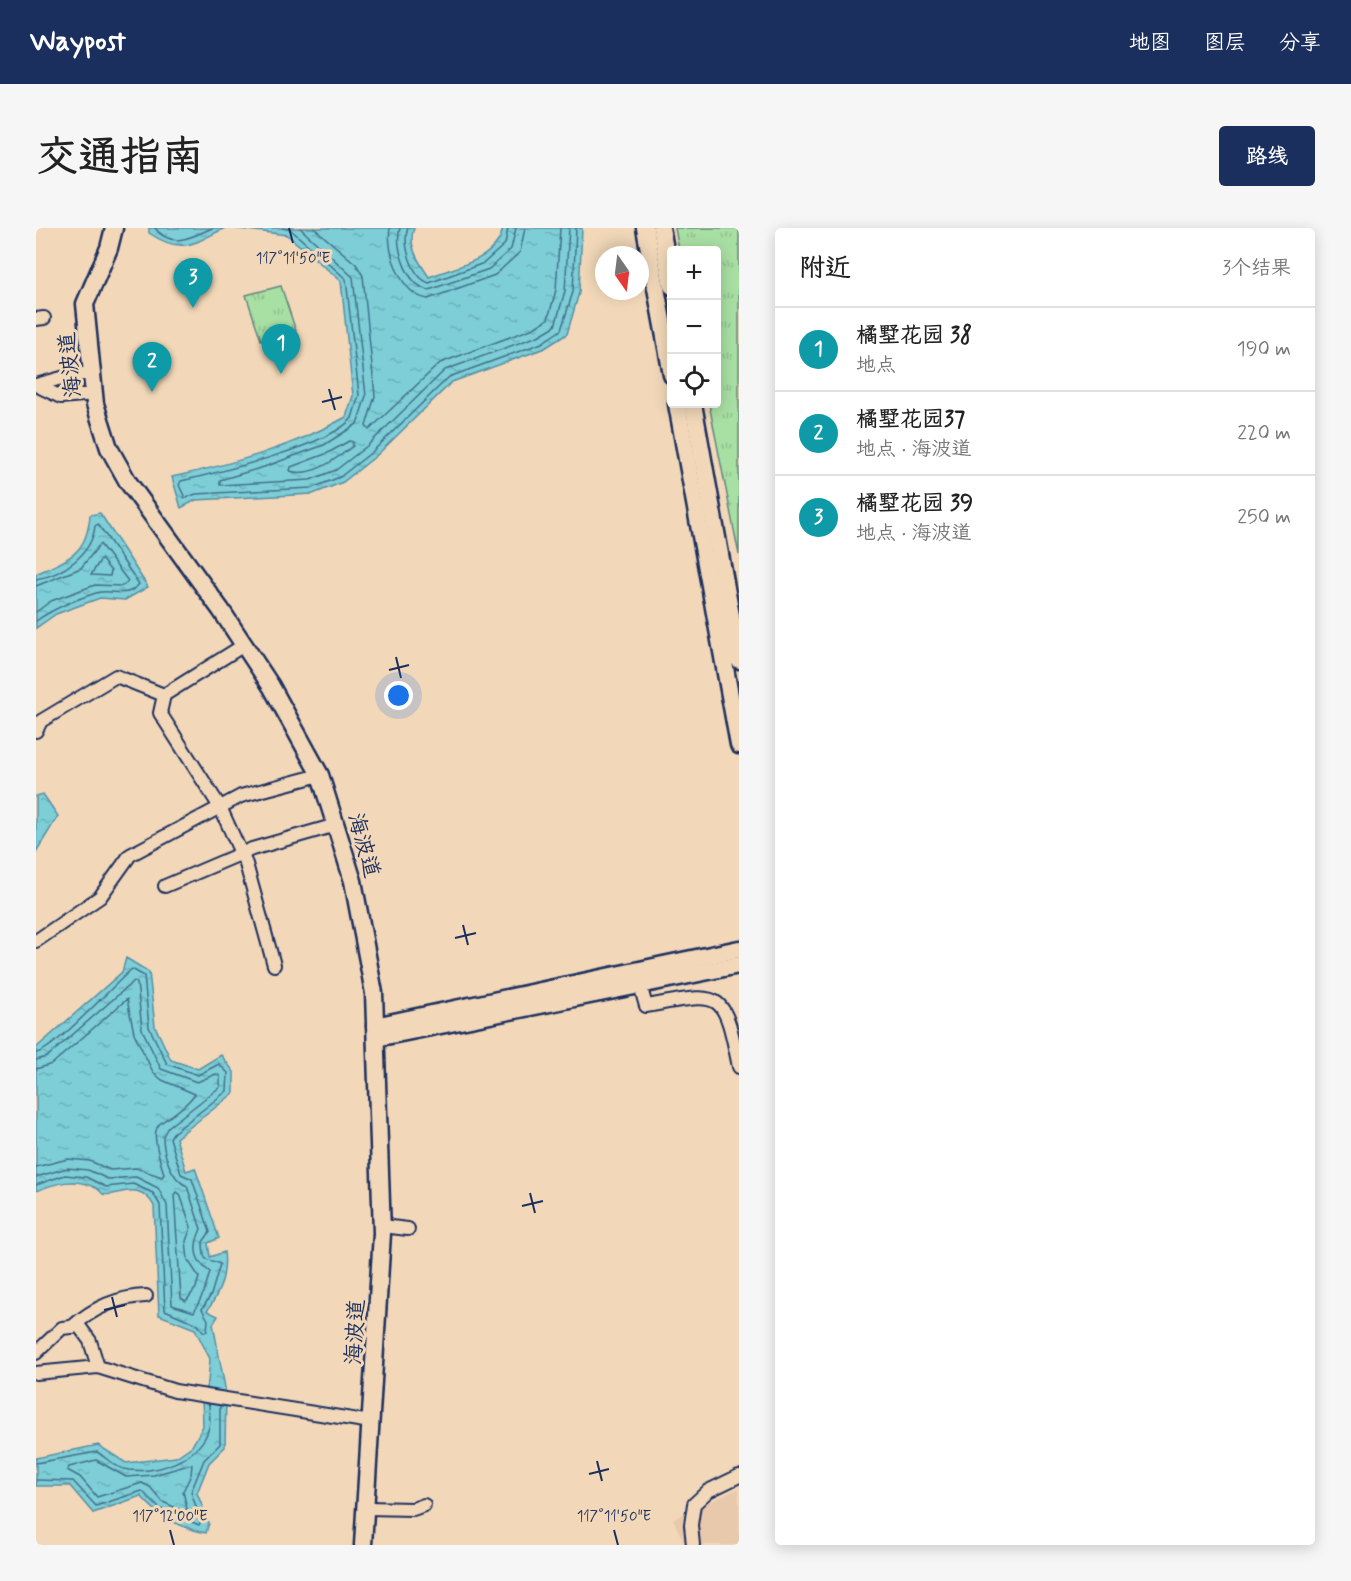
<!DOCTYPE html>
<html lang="zh">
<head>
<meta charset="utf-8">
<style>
	body { margin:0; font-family:Mynerve,"LXGW WenKai TC",sans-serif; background:#f6f6f6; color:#222 }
	.controls { position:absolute; right:18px; top:18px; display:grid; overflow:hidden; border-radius:6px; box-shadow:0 3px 15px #0003 }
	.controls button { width:54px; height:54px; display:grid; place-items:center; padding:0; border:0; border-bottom:2px solid #e0e0e0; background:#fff; color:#222; font:30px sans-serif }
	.compass { position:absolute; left:559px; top:18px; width:54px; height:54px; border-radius:50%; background:#fff; box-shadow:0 3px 15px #0003; rotate:166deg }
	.you { position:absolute; left:363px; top:468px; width:21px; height:21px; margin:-15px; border:4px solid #fff; border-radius:50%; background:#1a73e8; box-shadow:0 0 0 9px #1a73e833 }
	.badge { display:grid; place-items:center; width:39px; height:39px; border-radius:50%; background:#1b2f5e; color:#fff; font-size:20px; font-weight:700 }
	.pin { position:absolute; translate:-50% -50px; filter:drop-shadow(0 2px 3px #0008) }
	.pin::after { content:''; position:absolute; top:32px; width:21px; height:18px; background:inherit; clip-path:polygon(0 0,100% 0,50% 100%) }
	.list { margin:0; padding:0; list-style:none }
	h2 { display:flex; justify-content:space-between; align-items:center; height:78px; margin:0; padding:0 24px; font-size:26px }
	h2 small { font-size:20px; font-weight:400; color:#767676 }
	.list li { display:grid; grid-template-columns:39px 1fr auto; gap:18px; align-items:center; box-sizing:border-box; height:84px; padding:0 24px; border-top:2px solid #e0e0e0 }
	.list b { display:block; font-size:22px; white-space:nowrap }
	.list p { margin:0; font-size:20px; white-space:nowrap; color:#767676 }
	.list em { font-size:20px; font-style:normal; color:#767676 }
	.icon { flex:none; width:33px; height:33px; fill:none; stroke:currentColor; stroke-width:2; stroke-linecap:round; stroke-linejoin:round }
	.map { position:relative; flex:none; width:703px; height:1317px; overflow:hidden; border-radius:6px }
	header { display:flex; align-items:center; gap:36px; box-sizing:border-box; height:84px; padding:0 30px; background:#1b2f5e; color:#fff }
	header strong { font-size:28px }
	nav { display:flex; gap:33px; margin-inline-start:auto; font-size:21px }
	.intro { display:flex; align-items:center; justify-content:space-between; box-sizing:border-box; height:144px; padding:0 36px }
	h1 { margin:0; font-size:42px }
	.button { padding:15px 27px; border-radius:6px; background:#1b2f5e; color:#fff; font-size:21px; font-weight:700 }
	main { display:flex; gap:36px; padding:0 36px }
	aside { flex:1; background:#fff; border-radius:6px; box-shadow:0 3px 15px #0003 }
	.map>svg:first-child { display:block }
	.built { fill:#e8c9ab }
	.grass { fill:url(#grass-tufts); stroke:#628780; stroke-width:1.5 }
	.water { fill:url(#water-ripples); stroke:#568ea6; stroke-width:1.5 }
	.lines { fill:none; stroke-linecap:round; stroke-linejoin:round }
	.shore { stroke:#426f8e; stroke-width:1.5 }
	.street-casing { stroke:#1b2f5e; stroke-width:16 }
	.secondary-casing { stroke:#1b2f5e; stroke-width:21 }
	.street { stroke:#f2d8b9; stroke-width:12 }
	.secondary { stroke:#f2d8b9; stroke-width:16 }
	.ticks { fill:none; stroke:#1b2f5e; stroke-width:2 }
	.labels { text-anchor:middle; stroke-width:6; stroke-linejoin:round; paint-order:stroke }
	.street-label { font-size:22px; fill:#1b2f5e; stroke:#f2d8b9 }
	.ticks-label { font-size:15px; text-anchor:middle; fill:#1b2f5e; stroke:#f2d8b9; stroke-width:6; stroke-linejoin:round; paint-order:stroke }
</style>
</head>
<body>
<header>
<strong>Waypost</strong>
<nav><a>地图</a><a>图层</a><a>分享</a></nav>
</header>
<div class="intro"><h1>交通指南</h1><a class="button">路线</a></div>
<main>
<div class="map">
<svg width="703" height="1317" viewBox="0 0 703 1317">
	<defs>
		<pattern id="grass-tufts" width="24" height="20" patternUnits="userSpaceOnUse" patternTransform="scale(1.5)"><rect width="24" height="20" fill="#a8dfa3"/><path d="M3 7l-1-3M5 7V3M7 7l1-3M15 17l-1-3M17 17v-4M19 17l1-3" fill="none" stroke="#90c08f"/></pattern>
		<pattern id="water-ripples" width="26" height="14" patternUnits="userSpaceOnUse" patternTransform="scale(1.5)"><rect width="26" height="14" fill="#7dced6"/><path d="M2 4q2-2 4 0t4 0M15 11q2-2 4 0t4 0" fill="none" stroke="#6bb1ba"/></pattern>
	</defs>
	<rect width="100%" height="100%" fill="#f2d8b9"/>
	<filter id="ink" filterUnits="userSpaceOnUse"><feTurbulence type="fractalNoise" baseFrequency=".0167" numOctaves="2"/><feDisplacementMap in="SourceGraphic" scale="12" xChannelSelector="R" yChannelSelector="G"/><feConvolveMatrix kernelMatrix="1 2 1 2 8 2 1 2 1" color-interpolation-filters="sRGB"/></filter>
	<g filter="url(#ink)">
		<path class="built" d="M 703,1260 L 703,1317 L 649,1317 L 637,1291 Z"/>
		<g class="grass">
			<path d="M 639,0 L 703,0 L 703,327 L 673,176 L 680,176 L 680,22 L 643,22 Z"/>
			<path d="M 245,58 L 260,103 L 225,112 L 210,67 Z"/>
		</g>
		<g class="water">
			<path d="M 113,0 L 189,0 C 157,16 146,27 113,5 Z"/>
			<path d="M 196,0 L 378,0 C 371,18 383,34 393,49 C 420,38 461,33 467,0 L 546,0 L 543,65 L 531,106 L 509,120 L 416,154 L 340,228 L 307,254 L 277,266 L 160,272 L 145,280 L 136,249 C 196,236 257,219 310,189 L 317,168 L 305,53 L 251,7 Z"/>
			<path d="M 64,285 L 112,359 L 89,372 L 64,370 L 20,386 L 0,400 L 0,346 C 33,331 51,326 54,287 Z"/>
			<path d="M 7,566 L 22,588 L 0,624 L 0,568 Z"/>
			<path d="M 90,730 L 113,744 L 119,798 L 135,832 L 162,841 L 185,827 L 198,844 L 198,865 L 140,910 L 150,943 L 159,940 L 183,1010 L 172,1015 L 174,1029 L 188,1024 C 191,1046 184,1065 171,1083 L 182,1088 L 177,1096 L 190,1165 L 189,1219 L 173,1235 L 161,1265 L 173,1295 L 170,1305 C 144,1300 122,1288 105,1268 L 57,1285 L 34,1258 L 0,1258 L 0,1230 L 62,1217 L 90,1235 L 140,1229 L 156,1218 L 167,1198 L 166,1169 L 172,1154 L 174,1131 L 159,1101 L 123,1087 L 118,978 C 102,949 79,971 67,966 C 64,964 63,961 60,960 C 39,949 20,955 0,963 L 0,820 L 86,744 Z"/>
		</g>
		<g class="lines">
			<g class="shore">
				<path d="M 119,0 C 134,21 157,9 176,0"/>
				<path d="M 246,0 L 255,2 L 310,51 L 323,167 L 316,190 C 296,217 180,245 145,253 L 143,257 L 149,270 L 160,266 L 276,260 L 304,249 L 336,224 L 413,149 L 506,115 L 525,102 L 537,64 L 540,0"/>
				<path d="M 264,0 L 317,49 L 330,168 L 321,196 L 288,217 L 228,239 L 184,252 L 184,257 L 274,252 L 300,242 L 331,218 L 409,142 L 502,108 L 519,98 L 529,63 L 533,0"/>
				<path d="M 278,0 L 320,36 L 327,48 L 339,168 L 330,198 L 333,202 L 404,135 L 498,100 L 512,91 L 520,62 L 524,0"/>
				<path d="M 354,0 C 350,24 365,67 392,71 L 459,47 L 484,24 L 489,0"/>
				<path d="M 364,0 C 358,19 371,58 393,62 L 453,41 L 475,21 L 480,0"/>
				<path d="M 372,0 C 366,16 376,49 393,55 L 448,35 L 469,16 L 472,0"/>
				<path d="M 313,213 L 317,214 L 317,218 C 300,231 276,250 254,243 L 255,239 L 292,225 Z"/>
				<path d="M 65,331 L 75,343 L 74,348 L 55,347 Z"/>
				<path d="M 0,351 C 27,347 56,326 59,298 L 62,296 L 103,356 C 90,372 76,360 60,365 C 38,372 18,380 0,393"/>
				<path d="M 0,358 L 45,340 L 64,316 L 92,353 L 86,358 L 59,357 L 15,373 L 0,384"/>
				<path d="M 0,825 C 19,822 79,755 96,741 L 108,748 L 113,799 L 131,836 L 162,847 L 183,836 L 192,845 L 191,863 L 137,905 L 134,910 L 145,946 L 156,951 L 174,1004 L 167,1014 C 168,1039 170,1028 184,1036 L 175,1067 L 166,1081 L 172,1092 L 171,1103 L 168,1104 L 161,1096 L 129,1082 L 124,977 L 117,965 L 97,956 L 70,959 L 50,949 L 29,947 L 0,957"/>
				<path d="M 0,832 L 11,829 L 98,753 L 101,755 L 106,801 L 125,841 L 161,854 L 180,846 L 184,848 L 184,859 L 132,899 L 127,908 C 127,926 135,951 151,958 L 165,1001 C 157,1018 157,1032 174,1044 L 168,1064 L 158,1084 L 136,1077 L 131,977 L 122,960 L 100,949 L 72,951 L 52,942 L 31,940 L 0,949"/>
				<path d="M 0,841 L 16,836 L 91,771 L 98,805 L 117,844 L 126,852 L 159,866 C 127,906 107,879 128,946 L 126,949 L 100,940 L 74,942 L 54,933 L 32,931 L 0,939"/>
				<path d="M 140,964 L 144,966 L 155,999 L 150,1013 L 152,1032 L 163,1049 L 160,1060 L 150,1073 L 145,1070 L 138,967 Z"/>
				<path d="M 60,1232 L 90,1249 L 118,1247 L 156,1236 L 155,1247 L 147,1263 L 151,1281 L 147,1283 L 127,1274 L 114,1259 L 106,1255 L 61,1269 L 44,1249 L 31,1242 L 33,1239 Z"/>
				<path d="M 0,1235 L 61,1224 C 69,1229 79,1239 88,1241 C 118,1248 166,1231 173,1199 C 175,1192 173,1183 173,1176"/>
				<path d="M 0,1252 L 37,1253 L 60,1278 L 106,1263 L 123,1280 L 163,1297 L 165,1293 L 155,1264 L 168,1232 L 184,1216 L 184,1178"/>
			</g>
			<defs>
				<g id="street">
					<path d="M 0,91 L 8,90"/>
					<path d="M 0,157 L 25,169 L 58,166"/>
					<path d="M 0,157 L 33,148 L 55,145"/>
					<path d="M 128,467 L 124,485 L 184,579 L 210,636 L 238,737"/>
					<path d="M 0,503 L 5,493 L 80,448 L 128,467 L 208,417"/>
					<path d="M 129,658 L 216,621 L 300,597"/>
					<path d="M 0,713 L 64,669 L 94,627 L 205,568 L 284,547"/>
					<path d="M 602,750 L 610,778 C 686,765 687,759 703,839"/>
					<path d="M 346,998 L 372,1001"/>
					<path d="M 36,1099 C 57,1080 81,1069 110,1068"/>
					<path d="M 0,1125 L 26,1100 L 43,1098 L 54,1113 L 62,1139"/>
					<path d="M 0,1145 L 62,1139 L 139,1163 L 335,1194"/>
					<path d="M 330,1280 L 377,1281 L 388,1277"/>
					<path d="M 657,1317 L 655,1297 L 658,1276 L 672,1263 L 703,1248"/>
				</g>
				<g id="secondary">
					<path d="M 78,0 L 73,20 L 49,76 L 59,176 L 73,220 L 92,254 L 185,382 L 235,458 L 284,547 L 317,653 L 338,765 L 346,1005 L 327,1317"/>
					<path d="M 609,0 L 636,147"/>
					<path d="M 625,0 L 636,58"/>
					<path d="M 641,176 L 703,517"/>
					<path d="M 657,176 L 703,432"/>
					<path d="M 339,798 L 703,721"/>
					<path d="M 340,810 L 703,737"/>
				</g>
			</defs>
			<use href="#street" class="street-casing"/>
			<use href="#secondary" class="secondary-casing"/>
			<use href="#street" class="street"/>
			<use href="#secondary" class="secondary"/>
		</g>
	</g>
	<path class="ticks" d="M 253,0 L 257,15M 293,161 L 299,182M 286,174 L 306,169M 360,429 L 365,450M 353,442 L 373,437M 427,697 L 432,717M 419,710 L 440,705M 494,965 L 499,985M 486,978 L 507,973M 76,1069 L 81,1089M 68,1082 L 89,1077M 561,1233 L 566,1253M 553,1246 L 573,1241M 134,1302 L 138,1317M 578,1302 L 582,1317"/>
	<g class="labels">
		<g class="street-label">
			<text transform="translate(33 137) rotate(-96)" y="8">海波道</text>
			<text transform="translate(329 617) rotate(74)" y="8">海波道</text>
			<text transform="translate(318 1104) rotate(-87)" y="8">海波道</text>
		</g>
	</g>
	<g class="ticks-label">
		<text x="257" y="35">117°11'50"E</text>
		<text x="134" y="1293">117°12'00"E</text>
		<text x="578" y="1293">117°11'50"E</text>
	</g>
</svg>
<div class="controls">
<button>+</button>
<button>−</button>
<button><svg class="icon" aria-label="locate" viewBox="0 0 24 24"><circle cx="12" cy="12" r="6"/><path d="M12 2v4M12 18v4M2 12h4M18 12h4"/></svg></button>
</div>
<svg class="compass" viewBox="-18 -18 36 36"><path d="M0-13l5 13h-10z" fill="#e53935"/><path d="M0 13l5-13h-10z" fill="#767676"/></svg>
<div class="you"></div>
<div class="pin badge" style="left:245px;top:146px;background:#0f9aa8">1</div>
<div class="pin badge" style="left:116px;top:164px;background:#0f9aa8">2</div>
<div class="pin badge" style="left:157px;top:80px;background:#0f9aa8">3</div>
</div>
<aside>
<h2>附近<small>3个结果</small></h2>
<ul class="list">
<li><span class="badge" style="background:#0f9aa8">1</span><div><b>橘墅花园 38</b><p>地点</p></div><em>190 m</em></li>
<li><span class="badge" style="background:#0f9aa8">2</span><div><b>橘墅花园37</b><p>地点 · 海波道</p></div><em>220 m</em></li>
<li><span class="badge" style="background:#0f9aa8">3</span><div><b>橘墅花园 39</b><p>地点 · 海波道</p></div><em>250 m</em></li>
</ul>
</aside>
</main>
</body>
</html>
